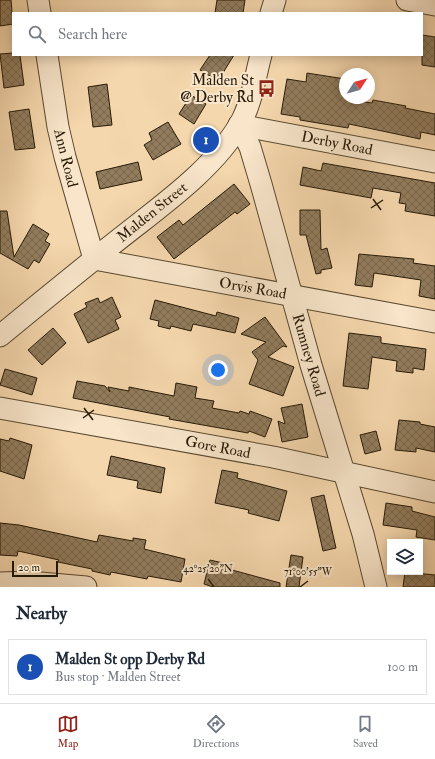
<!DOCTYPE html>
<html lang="en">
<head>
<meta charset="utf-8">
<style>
	body { margin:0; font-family:"IM FELL Double Pica",serif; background:#f6f6f7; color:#1f2937 }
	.controls { position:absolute; right:12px; bottom:12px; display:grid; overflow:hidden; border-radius:0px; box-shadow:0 2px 10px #0003 }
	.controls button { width:36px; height:36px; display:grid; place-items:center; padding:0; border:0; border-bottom:1px solid #e0e1e3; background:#fff; color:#1f2937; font:20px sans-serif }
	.compass { position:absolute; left:339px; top:68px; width:36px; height:36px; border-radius:50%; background:#fff; box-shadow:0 2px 10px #0003; rotate:54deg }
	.scale { position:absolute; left:12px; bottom:10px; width:46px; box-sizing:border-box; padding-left:4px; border:2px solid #271a07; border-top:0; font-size:11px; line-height:14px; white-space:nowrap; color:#271a07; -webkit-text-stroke:3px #f8e5ca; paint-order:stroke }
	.you { position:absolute; left:218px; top:370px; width:14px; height:14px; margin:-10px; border:3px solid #fff; border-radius:50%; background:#1a73e8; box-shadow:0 0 0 6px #1a73e833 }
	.badge { display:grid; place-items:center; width:26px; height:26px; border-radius:50%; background:#8f2418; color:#fff; font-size:13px; font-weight:700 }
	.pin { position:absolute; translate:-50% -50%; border:2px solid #fff; box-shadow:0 1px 4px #0006 }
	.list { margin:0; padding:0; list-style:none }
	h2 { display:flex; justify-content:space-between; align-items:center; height:52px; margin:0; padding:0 16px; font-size:17px }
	h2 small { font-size:13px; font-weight:400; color:#747a83 }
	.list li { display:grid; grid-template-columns:26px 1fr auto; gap:12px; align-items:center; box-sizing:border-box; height:56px; margin:0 8px 8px; padding:0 8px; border:1px solid #e0e1e3; border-radius:0px }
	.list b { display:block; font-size:15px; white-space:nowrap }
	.list p { margin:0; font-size:13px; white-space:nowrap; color:#747a83 }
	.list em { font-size:13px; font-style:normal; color:#747a83 }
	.icon { flex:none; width:22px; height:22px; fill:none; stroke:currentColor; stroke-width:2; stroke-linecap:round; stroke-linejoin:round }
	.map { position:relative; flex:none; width:435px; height:587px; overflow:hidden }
	.search { position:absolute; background:#fff; box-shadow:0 2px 10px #0003; left:12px; right:12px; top:12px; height:44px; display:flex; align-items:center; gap:10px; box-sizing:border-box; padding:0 14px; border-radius:0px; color:#747a83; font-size:15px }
	.sheet { height:116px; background:#fff }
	nav { display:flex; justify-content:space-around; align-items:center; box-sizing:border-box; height:56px; border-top:1px solid #e0e1e3; background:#fff; font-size:11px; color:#747a83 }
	nav a { display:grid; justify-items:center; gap:2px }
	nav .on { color:#8f2418 }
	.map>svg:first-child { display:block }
	.building { fill:url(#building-cross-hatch); stroke:#271a07 }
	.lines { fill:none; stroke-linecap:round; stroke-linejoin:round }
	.minor-casing { stroke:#5a4930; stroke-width:23 }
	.minor { stroke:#f8e5ca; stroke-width:21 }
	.ticks { fill:none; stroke:#271a07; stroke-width:1.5 }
	.labels { text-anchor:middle; stroke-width:4; stroke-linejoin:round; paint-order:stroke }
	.poi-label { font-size:15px; fill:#271a07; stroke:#f8e5ca; text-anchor:end }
	.street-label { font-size:15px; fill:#271a07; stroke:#f8e5ca }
	.ticks-label { font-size:10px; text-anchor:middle; fill:#271a07; stroke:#f8e5ca; stroke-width:4; stroke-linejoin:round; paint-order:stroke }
</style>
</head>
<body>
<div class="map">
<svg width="435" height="587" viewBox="0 0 435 587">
	<defs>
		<pattern id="building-cross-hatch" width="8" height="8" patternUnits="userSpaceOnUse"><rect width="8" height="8" fill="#927c5d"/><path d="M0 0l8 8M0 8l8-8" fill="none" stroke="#77654b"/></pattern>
	</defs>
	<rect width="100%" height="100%" fill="#f5d7ad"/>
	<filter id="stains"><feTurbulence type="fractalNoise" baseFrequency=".005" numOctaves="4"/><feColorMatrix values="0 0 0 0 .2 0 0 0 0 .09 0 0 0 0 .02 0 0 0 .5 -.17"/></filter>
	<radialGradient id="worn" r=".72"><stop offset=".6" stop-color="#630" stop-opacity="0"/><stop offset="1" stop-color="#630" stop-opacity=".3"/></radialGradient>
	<g class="building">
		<path d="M 0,0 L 11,0 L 13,24 L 0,26 Z"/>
		<path d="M 217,0 L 245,0 L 243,13 L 215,13 Z"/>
		<path d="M 422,35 L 435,37 L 435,67 L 422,65 Z"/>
		<path d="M 13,53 L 13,55 L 20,55 L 24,85 L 4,88 L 0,54 Z"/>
		<path d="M 210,55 L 234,55 L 218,81 L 200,70 Z"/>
		<path d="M 307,73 L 345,79 L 345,99 L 372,103 L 373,100 L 406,106 L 405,108 L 435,114 L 435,135 L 421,132 L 420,139 L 349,124 L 348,128 L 300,120 L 300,117 L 281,114 L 287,79 L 306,82 Z"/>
		<path d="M 107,84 L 112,125 L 93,127 L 88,87 Z"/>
		<path d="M 191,95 L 206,104 L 194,124 L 179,114 Z"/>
		<path d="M 29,109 L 35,148 L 15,150 L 9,112 Z"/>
		<path d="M 168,122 L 181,144 L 153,160 L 144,145 L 152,140 L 149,133 Z"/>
		<path d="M 138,162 L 142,180 L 100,189 L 96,172 Z"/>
		<path d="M 323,163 L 435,183 L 435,216 L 405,211 L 406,204 L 399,203 L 401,193 L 373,188 L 371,198 L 300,185 L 303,167 L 321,171 Z"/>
		<path d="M 234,184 L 250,204 L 237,214 L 235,212 L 174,259 L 157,237 L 179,220 L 183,225 Z"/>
		<path d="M 300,210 L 320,210 L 321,250 L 327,248 L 332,268 L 321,270 L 321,273 L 316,274 L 306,235 L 300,235 Z"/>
		<path d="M 0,211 L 7,211 L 14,257 L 33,224 L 49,234 L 45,241 L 50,244 L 39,263 L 34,260 L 28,269 L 0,253 Z"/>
		<path d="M 359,254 L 414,259 L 413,263 L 435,266 L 435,299 L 419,296 L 421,280 L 374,273 L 372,287 L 355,285 Z"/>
		<path d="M 112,297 L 121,317 L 115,320 L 119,329 L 88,343 L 74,314 L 87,307 L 85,303 L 98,298 L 100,303 Z"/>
		<path d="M 155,300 L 216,316 L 217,312 L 239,318 L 235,333 L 193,324 L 191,331 L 171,326 L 170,329 L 158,326 L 159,321 L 150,319 Z"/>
		<path d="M 265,317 L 287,347 L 283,346 L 268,357 L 294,367 L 283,396 L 249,384 L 258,360 L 252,352 L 266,342 L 241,334 Z"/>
		<path d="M 53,328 L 66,343 L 42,365 L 28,350 Z"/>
		<path d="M 349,333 L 381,337 L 381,343 L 426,349 L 424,370 L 413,368 L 413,373 L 396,371 L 397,361 L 372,357 L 368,389 L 343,386 Z"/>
		<path d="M 5,369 L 37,378 L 32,395 L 0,385 Z"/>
		<path d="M 77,381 L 105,386 L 110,392 L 108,387 L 129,391 L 129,387 L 174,396 L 176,383 L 197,387 L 195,398 L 214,401 L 212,408 L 239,413 L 240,411 L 249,414 L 250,411 L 272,419 L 265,437 L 249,431 L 248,433 L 169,419 L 170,417 L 73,398 Z"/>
		<path d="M 302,404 L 308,437 L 282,442 L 278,421 L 285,424 L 281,408 Z"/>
		<path d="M 399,420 L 420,422 L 420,424 L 435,427 L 435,452 L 416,448 L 416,452 L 395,450 Z"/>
		<path d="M 376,431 L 381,450 L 365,454 L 360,435 Z"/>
		<path d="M 10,438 L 32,445 L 24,479 L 0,471 L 0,439 L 9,441 Z"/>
		<path d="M 111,456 L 165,468 L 161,493 L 137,488 L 138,481 L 107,475 Z"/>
		<path d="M 222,470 L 238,473 L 237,478 L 287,491 L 279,521 L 248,513 L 249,510 L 215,503 Z"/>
		<path d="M 324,495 L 336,548 L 323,551 L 311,498 Z"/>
		<path d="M 386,503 L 412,507 L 412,511 L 435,517 L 435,540 L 416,537 L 417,530 L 383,525 Z"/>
		<path d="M 0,523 L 19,525 L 97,542 L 99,535 L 133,541 L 133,538 L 146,540 L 144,549 L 185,559 L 181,582 L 148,576 L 147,579 L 111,572 L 110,575 L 92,571 L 92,569 L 58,562 L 59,560 L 18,551 L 17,556 L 0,555 Z"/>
		<path d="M 291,555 L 303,557 L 299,587 L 286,587 Z"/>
		<path d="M 210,560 L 223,563 L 221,567 L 280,583 L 280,587 L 213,587 L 204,584 Z"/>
		<path d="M 405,572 L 435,575 L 435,587 L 403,587 Z"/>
	</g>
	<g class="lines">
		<defs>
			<g id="minor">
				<path d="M 38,0 L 40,13"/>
				<path d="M 407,0 L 435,5"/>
				<path d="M 271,13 L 275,0"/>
				<path d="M 47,55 L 58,127 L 65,157 L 94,259 L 435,322"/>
				<path d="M 239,125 L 250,147 L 261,184 L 311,365 L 363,534 L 376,587"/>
				<path d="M 239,125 L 435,162"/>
				<path d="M 0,336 C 36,306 72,277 108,248 C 152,212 213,172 241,122 C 252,102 255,77 261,55"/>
				<path d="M 0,408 L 273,457 L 435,492"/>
				<path d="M 0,583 L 29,582 L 86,587"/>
			</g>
		</defs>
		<use href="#minor" class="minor-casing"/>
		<use href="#minor" class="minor"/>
	</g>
	<path class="ticks" d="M 373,199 L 381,210M 371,208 L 383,200M 84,408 L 93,420M 83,418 L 94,410M 208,579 L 214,587M 300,587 L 308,581"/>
	<defs>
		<symbol id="bus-bare" viewBox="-9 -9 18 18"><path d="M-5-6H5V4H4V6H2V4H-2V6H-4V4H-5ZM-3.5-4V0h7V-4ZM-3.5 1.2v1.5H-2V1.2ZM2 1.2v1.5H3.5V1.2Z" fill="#8f2418" stroke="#f8e5ca" stroke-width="2.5" paint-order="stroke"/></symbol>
	</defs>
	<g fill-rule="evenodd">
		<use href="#bus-bare" x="254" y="76" width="25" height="25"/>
	</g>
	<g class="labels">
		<g class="poi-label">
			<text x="254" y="85">Malden St<tspan x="254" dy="17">@ Derby Rd</tspan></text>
		</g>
		<g class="street-label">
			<text transform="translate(337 143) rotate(11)" y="5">Derby Road</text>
			<text transform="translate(66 158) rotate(76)" y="5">Ann Road</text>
			<text transform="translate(152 212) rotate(-39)" y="5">Malden Street</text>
			<text transform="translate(253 288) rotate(10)" y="5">Orvis Road</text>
			<text transform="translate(309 355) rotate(74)" y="5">Rumney Road</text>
			<text transform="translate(218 447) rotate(11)" y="5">Gore Road</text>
		</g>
	</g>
	<g class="ticks-label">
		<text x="208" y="572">42°25'20"N</text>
		<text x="308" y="575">71°00'55"W</text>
	</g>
	<rect width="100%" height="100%" filter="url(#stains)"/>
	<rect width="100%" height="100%" fill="url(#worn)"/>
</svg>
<div class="controls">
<button><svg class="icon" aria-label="layers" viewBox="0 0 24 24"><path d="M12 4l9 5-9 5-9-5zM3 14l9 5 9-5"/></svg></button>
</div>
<svg class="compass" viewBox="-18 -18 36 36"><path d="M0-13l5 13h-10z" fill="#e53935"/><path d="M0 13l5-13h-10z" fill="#747a83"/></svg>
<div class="scale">20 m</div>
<div class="you"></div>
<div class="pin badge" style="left:206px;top:140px;background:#1a4fb4">1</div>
<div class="search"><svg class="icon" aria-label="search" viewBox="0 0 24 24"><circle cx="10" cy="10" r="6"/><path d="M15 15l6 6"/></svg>Search here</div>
</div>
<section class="sheet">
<h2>Nearby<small></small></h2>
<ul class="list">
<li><span class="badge" style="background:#1a4fb4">1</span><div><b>Malden St opp Derby Rd</b><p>Bus stop · Malden Street</p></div><em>100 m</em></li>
</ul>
</section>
<nav>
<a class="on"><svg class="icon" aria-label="map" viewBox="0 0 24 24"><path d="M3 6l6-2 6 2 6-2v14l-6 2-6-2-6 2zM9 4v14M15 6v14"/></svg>Map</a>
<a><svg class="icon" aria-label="directions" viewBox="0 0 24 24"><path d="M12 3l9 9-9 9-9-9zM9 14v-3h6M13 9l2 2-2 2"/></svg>Directions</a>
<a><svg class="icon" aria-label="saved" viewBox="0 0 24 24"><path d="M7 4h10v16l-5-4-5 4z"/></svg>Saved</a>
</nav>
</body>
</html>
